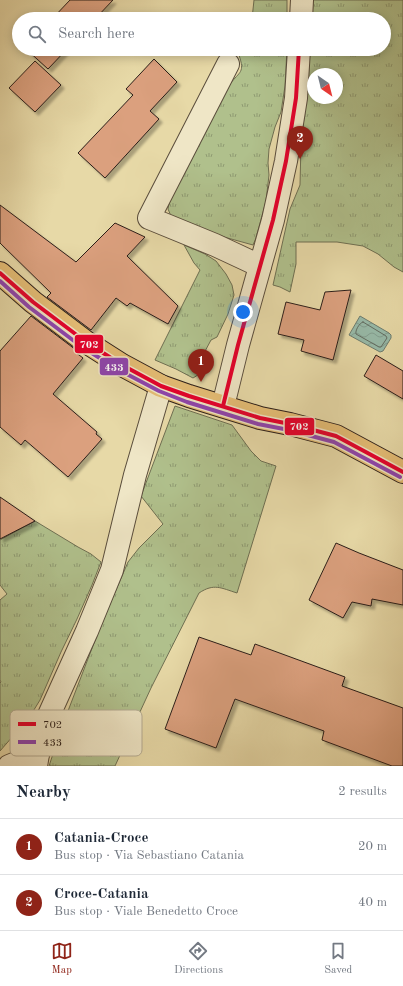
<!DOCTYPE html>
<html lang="en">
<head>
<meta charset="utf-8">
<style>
	body { margin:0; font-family:"Old Standard TT",serif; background:#f6f6f7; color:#1f2937 }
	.compass { position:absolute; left:307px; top:68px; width:36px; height:36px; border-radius:50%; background:#fff; box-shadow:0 2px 10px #0003; rotate:145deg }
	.you { position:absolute; left:243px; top:312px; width:14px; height:14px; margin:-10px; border:3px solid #fff; border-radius:50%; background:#1a73e8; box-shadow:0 0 0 6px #1a73e833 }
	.badge { display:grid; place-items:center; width:26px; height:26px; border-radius:50%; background:#8f2418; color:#fff; font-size:13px; font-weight:700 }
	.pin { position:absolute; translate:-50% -33px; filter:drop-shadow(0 1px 2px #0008) }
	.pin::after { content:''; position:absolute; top:21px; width:14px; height:12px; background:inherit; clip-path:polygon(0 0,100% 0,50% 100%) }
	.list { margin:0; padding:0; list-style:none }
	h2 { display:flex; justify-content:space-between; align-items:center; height:52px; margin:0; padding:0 16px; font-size:17px }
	h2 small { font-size:13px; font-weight:400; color:#747a83 }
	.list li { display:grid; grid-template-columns:26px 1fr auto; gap:12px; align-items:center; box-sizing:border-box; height:56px; padding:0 16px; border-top:1px solid #e0e1e3 }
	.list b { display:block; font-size:15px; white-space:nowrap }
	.list p { margin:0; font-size:13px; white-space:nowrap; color:#747a83 }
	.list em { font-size:13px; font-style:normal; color:#747a83 }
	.icon { flex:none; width:22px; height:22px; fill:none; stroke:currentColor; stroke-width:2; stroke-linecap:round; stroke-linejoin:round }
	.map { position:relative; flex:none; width:403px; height:766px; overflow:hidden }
	.search { position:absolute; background:#fff; box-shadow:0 2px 10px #0003; left:12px; right:12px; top:12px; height:44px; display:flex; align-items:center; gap:10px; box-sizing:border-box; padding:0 14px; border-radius:22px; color:#747a83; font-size:15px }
	.sheet { height:164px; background:#fff }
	nav { display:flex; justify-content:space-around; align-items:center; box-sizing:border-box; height:56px; border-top:1px solid #e0e1e3; background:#fff; font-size:11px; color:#747a83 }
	nav a { display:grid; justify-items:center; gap:2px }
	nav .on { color:#8f2418 }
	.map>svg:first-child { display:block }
	.grass { fill:url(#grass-tufts); stroke:#6e6f52; fill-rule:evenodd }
	.water { fill:url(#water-waves); stroke:#6c7c6f }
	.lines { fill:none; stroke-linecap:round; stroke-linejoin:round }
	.shore { stroke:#616c61; stroke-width:1 }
	.building { fill:#dba07e; stroke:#2b1e19; filter:url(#shadow) }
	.minor-casing { stroke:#5a4d3c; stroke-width:24 }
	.major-casing { stroke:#2b1e19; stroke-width:24 }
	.minor { stroke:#efe6c6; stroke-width:22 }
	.major { stroke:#e4bc74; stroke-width:22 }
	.bus-1-casing { stroke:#efe6c6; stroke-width:7 }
	.bus-2-casing { stroke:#efe6c6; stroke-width:7 }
	.bus-1 { stroke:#e4002b; stroke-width:4 }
	.bus-2 { stroke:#8e44ad; stroke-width:4 }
	.key { fill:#efe6c6; stroke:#b4aa92; stroke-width:1 }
	.key-label { font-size:11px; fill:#2b1e19 }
	.line-badge { stroke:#efe6c6; stroke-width:1.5 }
	.badge-label { font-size:11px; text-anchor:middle; font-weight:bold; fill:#fff }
</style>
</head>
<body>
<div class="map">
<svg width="403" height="766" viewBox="0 0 403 766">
	<defs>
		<pattern id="grass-tufts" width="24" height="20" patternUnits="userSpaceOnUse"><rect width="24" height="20" fill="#b0c08c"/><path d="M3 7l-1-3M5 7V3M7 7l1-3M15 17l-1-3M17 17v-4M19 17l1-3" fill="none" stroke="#8f9b72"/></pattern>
		<pattern id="water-waves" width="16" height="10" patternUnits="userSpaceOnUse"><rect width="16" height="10" fill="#97baa9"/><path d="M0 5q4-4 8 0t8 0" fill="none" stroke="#829f91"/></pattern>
		<filter id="shadow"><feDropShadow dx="3.5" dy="3.5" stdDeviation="1" flood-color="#0004"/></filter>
	</defs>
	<rect width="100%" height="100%" fill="#e7d9a7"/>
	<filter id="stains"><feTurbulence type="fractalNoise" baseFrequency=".005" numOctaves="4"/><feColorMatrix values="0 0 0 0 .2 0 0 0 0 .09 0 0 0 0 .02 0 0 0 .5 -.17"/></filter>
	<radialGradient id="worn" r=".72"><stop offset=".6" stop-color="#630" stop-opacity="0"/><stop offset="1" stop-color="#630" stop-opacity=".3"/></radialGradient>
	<g class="grass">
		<path d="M 254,0 L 287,0 L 287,19 L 252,19 Z"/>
		<path d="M 313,0 L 403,0 L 403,272 L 394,267 L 378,254 L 363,246 L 337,242 L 296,242 L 296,264 L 290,292 L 280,287 L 273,285 L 290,209 L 300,185 L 301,144 L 308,82 L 310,49 L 384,49 L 384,19 L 312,19 ZM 313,74 L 337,74 L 337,98 L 313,98 Z"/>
		<path d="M 223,49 L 287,49 L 285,86 L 281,112 L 275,127 L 269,149 L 268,163 L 269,175 L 266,201 L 256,238 L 253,245 L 224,237 L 171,216 L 168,209 L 170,199 L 222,99 C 224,94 227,89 230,84 C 240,71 245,73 239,55 L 222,51 Z"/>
		<path d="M 184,245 L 205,254 L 216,261 L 226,274 L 232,285 L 234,295 L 228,314 L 217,337 L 211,340 L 203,355 L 206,359 C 203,369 202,373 193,378 L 176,369 L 155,360 L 200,270 L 194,263 Z"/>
		<path d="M 175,406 L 232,425 L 251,451 L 261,461 L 276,466 L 237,593 C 221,588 214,583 199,593 L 151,688 L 115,766 L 49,766 L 63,724 L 99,630 L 113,597 L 128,562 L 139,548 L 163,524 L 141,496 Z"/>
		<path d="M 35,521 L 78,547 L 91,554 L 101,562 L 92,585 L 77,619 L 61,652 L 40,700 L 32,713 L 20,728 L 0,751 L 0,683 L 1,682 L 0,680 L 0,600 L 7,594 L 0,585 L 0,540 L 7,536 Z"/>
	</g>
	<path class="water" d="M 360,316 L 389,333 L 391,335 L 391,338 L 383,351 L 380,352 L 349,335 Z"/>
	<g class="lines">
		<path class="shore" d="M 363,322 L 386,336 L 387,338 L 381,347 L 379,347 L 356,334 C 355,331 359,323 363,322 Z"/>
	</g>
	<g class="building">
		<path d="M 70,0 L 113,0 L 95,19 L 52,19 Z"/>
		<path d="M 26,49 L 67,49 L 48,69 Z"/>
		<path d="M 154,59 L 177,82 L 150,111 L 159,119 L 105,178 L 78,153 L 133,95 L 126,89 Z"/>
		<path d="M 35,61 L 61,85 L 35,112 L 9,88 Z"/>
		<path d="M 0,205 L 76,262 L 115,223 L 145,237 L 127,256 L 178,306 L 168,324 L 130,303 L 127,306 L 116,298 L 91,330 L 47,297 L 51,293 L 0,243 Z"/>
		<path d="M 351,290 L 333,360 L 301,351 L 304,340 L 278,334 L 286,302 L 320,310 L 325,292 Z"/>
		<path d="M 31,316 L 76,350 L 75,352 L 83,358 L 53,394 L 97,432 L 96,434 L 102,439 L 68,477 L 25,440 L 21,445 L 0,427 L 0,351 Z"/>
		<path d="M 376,355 L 403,371 L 403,399 L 364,376 Z"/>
		<path d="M 0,497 L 35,521 L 0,539 Z"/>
		<path d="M 336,543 L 359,553 L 403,570 L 403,605 L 372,599 L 371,606 L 352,602 L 343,618 L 309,600 Z"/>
		<path d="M 199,637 L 251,655 L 255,644 L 345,677 L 342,686 L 403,708 L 403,766 L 392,766 L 322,740 L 324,731 L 235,699 L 216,748 L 165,729 Z"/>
	</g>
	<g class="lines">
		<defs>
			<g id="minor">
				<path d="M 301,19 L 302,0"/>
				<path d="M 228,64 L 149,218 L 215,245 L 260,266"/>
				<path d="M 223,406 L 238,345 L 273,220 L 286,161 L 296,98 L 299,49"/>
				<path d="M 9,766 L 38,754"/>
				<path d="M 36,766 L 38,754 L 49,715 L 87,631 L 112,570 L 135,475 L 161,386"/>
			</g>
			<path id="major" d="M 0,273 L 33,302 L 86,342 L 122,365 L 161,386 L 189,396 L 260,418 L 290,424 L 336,436 L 403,472"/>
		</defs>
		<use href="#minor" class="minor-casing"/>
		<use href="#major" class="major-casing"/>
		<use href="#minor" class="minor"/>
		<use href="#major" class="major"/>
		<defs>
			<g id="bus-1">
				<path d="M 0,273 L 33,302 L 86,342 L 122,365 L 161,386 L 189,396 L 260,418 L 290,424 L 336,436 L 403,472"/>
				<path d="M 223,406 L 238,345 L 273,220 L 286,161 L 296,98 L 299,49"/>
			</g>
			<path id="bus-2" d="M 0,281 L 29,307 L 82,347 L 119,370 L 159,391 L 187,402 L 258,424 L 289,430 L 334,442 L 400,477"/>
		</defs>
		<use href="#bus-1" class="bus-1-casing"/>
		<use href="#bus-2" class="bus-2-casing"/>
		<use href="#bus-1" class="bus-1"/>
		<use href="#bus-2" class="bus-2"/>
	</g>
	<rect x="10" y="710" width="132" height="46" rx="6" class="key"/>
	<rect x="18" y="722" width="18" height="4" fill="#e4002b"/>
	<rect x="18" y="740" width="18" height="4" fill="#8e44ad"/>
	<g class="key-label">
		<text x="43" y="728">702</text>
		<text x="43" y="746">433</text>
	</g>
	<g class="line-badge">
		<rect x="74" y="334" width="30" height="20" rx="4" fill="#e4002b"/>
		<rect x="99" y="357" width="30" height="19" rx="4" fill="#8e44ad"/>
		<rect x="284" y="417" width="31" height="19" rx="4" fill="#e4002b"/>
	</g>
	<g class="badge-label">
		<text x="89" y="348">702</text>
		<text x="114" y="371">433</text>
		<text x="299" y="430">702</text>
	</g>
	<rect width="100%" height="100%" filter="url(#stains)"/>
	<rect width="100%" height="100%" fill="url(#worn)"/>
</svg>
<svg class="compass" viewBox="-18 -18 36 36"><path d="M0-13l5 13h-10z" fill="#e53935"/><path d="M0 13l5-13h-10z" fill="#747a83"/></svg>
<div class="you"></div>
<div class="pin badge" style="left:201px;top:382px">1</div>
<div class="pin badge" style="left:300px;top:159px">2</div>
<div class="search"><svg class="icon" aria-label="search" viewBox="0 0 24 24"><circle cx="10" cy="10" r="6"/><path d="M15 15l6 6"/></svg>Search here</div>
</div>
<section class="sheet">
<h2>Nearby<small>2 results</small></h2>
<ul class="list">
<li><span class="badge">1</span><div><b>Catania-Croce</b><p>Bus stop · Via Sebastiano Catania</p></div><em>20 m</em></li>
<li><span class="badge">2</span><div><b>Croce-Catania</b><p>Bus stop · Viale Benedetto Croce</p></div><em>40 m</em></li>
</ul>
</section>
<nav>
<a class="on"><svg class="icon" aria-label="map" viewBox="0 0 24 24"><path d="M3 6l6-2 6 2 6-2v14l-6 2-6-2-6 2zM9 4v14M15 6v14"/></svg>Map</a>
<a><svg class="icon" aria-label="directions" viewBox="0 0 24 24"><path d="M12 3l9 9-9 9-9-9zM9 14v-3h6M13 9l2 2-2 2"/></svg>Directions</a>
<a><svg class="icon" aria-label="saved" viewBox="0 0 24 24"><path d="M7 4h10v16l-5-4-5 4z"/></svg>Saved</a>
</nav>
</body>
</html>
